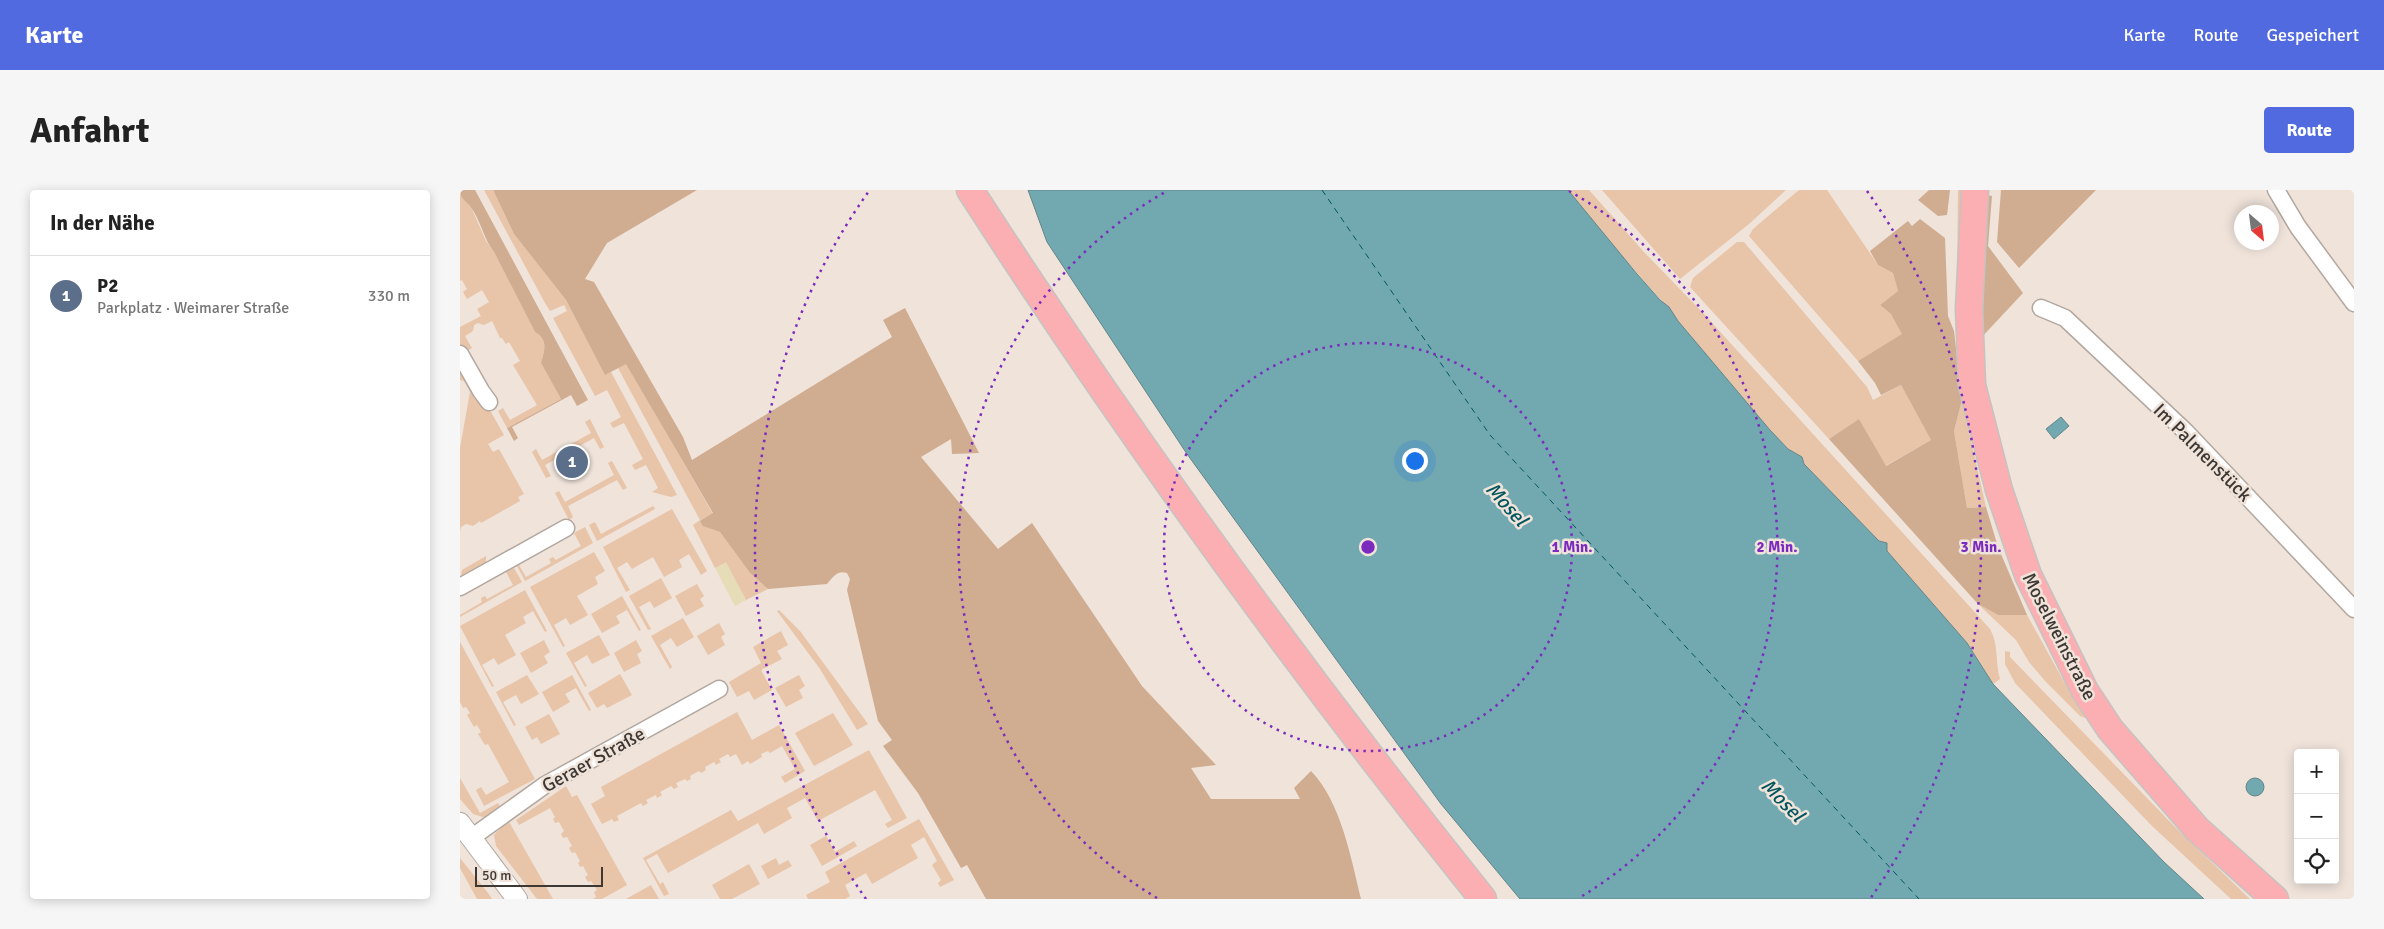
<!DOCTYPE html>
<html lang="de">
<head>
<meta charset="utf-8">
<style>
	body { margin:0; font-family:Signika,sans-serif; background:#f6f6f6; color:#222 }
	.controls { position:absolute; right:15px; bottom:15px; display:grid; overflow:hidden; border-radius:5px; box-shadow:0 2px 12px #0003 }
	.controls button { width:45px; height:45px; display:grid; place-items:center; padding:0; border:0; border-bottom:1px solid #e0e0e0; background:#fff; color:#222; font:25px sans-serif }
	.compass { position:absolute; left:1774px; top:15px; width:45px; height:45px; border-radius:50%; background:#fff; box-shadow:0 2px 12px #0003; rotate:152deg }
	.scale { position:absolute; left:15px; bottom:12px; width:128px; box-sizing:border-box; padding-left:5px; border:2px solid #3d3834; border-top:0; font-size:14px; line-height:18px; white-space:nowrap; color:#3d3834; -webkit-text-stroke:4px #efe3da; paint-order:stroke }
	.you { position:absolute; left:954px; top:270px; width:18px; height:18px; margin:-12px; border:4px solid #fff; border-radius:50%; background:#1a73e8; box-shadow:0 0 0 8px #1a73e833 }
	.badge { display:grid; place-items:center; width:32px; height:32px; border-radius:50%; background:#526adf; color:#fff; font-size:16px; font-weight:700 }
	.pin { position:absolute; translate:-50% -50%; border:2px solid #fff; box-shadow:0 1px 5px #0006 }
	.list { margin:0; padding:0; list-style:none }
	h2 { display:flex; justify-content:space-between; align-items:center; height:65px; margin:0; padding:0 20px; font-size:21px }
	h2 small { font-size:16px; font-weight:400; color:#767676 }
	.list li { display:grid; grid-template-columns:32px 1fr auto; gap:15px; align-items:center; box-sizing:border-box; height:80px; padding:0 20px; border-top:1px solid #e0e0e0 }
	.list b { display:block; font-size:19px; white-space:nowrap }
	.list p { margin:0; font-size:16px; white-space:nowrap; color:#767676 }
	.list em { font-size:16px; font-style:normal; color:#767676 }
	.icon { flex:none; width:28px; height:28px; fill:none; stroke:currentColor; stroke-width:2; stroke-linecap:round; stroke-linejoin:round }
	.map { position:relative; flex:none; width:1894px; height:709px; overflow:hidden; border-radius:5px }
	header { display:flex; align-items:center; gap:30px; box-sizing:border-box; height:70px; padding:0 25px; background:#526adf; color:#fff }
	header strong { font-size:24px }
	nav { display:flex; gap:28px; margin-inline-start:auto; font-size:18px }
	.intro { display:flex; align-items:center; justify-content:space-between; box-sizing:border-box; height:120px; padding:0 30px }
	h1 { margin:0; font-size:35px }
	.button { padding:12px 22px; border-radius:5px; background:#526adf; color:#fff; font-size:18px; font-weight:700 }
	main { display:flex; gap:30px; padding:0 30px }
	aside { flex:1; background:#fff; border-radius:5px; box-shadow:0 2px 12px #0003 }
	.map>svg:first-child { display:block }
	.green { fill:#e8c4a9 }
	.forest { fill:#d0ac90 }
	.sand { fill:#e6dcb7 }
	.water { fill:#72a8af; stroke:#62868a }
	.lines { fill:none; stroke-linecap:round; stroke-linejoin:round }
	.ferry { stroke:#03565e; stroke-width:1; stroke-dasharray:6 5; stroke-linecap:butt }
	.minor-casing { stroke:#b3a89f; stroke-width:19 }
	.tertiary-casing { stroke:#b3a89f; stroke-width:22 }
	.primary-casing { stroke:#c5c3c2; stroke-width:29 }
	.minor { stroke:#fff; stroke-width:16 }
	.tertiary { stroke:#fff; stroke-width:20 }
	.primary { stroke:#fcafb2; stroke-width:26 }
	.ring { fill:none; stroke:#7b2cbf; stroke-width:2.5; stroke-dasharray:2.5 5 }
	.labels { text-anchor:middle; stroke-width:5; stroke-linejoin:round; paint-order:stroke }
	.street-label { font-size:19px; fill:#3d3834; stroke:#efe3da }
	.water-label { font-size:20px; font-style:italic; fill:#03565e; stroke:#efe3da }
	.centre { fill:#7b2cbf; stroke:#efe3da; stroke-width:2.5 }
	.ring-label { font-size:15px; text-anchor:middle; font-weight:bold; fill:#7b2cbf; stroke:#efe3da; stroke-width:5; stroke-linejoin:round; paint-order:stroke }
</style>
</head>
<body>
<header>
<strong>Karte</strong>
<nav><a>Karte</a><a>Route</a><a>Gespeichert</a></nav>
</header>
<div class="intro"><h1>Anfahrt</h1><a class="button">Route</a></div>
<main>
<aside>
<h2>In der Nähe<small></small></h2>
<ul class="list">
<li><span class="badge" style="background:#5c6f8a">1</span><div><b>P2</b><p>Parkplatz · Weimarer Straße</p></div><em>330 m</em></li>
</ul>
</aside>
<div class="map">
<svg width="1894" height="709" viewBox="0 0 1894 709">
	<rect width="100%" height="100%" fill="#efe3da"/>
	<g class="green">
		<path d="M 24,0 L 33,0 L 54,44 L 106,110 L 145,184 L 151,182 L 217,305 L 211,307 L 192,302 L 198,298 L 186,275 L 175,280 L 172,275 L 183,269 L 164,233 L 153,238 L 150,233 L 161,227 L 147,200 L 135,206 L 93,128 L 107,121 L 104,115 L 90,121 L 85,113 Z"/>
		<path d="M 1108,0 L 1129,0 L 1184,62 L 1244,124 L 1530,439 C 1539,455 1535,472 1540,489 L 1533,494 L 1507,453 L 1427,361 L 1427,353 L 1419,351 L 1344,274 L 1342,267 L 1328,259 L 1310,240 L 1218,131 C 1206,114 1192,101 1178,84 C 1154,57 1130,29 1108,0 Z"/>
		<path d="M 1142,0 L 1326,0 L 1289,34 L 1220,89 Z"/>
		<path d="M 1339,0 L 1367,0 L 1418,75 L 1433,83 L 1438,101 L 1420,115 L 1431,124 L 1443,144 L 1398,171 L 1289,46 L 1293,39 Z"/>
		<path d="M 1498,0 L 1503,0 L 1501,85 L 1497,85 Z"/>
		<path d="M 0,4 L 11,17 L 26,51 L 34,62 L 75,142 C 88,150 85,159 81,173 L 101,209 L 47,238 L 38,221 L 43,218 L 50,230 L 77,215 L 53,175 L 60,171 L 49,152 L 46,154 L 42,148 L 40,148 L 32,131 L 24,135 L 18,133 L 14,135 L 13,141 L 5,146 L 12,158 L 5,162 L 0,154 L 0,137 L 21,126 L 17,119 L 29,112 L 22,100 L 7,109 L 3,102 L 7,99 L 2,90 L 0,91 Z"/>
		<path d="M 1277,52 L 1284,52 L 1407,197 L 1413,210 L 1441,195 L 1471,250 L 1425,276 L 1399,229 L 1369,249 L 1230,97 L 1233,88 Z"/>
		<path d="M 166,173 L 253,324 L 240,331 L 243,335 L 260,342 L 290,383 L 308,399 L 286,410 L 266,373 L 255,378 L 233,335 L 240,330 L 158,178 Z"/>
		<path d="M 0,176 L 23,208 L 44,245 L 28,254 L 33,262 L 39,259 L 64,304 L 58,307 L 60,311 L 21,333 L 20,331 L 13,336 L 6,334 L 1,337 L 0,341 L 0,258 L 10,202 L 4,191 L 0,190 Z"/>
		<path d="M 1502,210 L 1526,317 L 1507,318 L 1494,241 Z"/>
		<path d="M 130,229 L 144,257 L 140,259 L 134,248 L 85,275 L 91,286 L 86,288 L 72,262 L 76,259 L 82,270 L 131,243 L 125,232 Z"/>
		<path d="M 152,271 L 167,298 L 163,300 L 157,290 L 108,316 L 113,327 L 109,330 L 95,303 L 99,301 L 105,312 L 154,285 L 148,273 Z"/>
		<path d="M 193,316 L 195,319 L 137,351 L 129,335 L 135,332 L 141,344 Z"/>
		<path d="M 212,319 L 247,381 L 241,385 L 229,364 L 219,370 L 222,377 L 204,387 L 193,367 L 172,379 L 167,372 L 157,378 L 170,400 L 166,402 L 143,357 Z"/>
		<path d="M 125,337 L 133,353 L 65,391 L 57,376 L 59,375 L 66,387 L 91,373 L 89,369 L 93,367 L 96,370 L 121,356 L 114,343 Z"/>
		<path d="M 134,362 L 145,381 L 135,387 L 138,394 L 117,406 L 128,425 L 110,435 L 106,428 L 94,435 L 105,456 L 103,457 L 70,397 Z"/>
		<path d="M 26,366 L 26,378 L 0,392 L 2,380 Z"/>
		<path d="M 54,378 L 62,392 L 0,427 L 0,425 L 22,412 L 21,408 L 25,406 L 27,409 L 53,395 L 46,382 Z"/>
		<path d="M 201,388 L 212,408 L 194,418 L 190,411 L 179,417 L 191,439 L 188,440 L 169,406 Z"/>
		<path d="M 237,394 L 244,406 L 240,409 L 244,416 L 226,426 L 215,406 Z"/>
		<path d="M 65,400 L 87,441 L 85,442 L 73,421 L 63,427 L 66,433 L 45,445 L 56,465 L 38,475 L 34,468 L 22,475 L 34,496 L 32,497 L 0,436 Z"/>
		<path d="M 162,406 L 181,440 L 179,441 L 167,420 L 156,426 L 160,433 L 142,443 L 131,424 Z"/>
		<path d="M 1518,414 L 1538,425 L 1567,425 L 1612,506 L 1628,529 L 1620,526 L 1586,492 L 1569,472 L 1556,450 Z"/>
		<path d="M 319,420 L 340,441 L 408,534 L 397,540 L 360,479 L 317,421 Z"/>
		<path d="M 223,428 L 234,447 L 217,457 L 211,448 L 200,455 L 212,477 L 210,479 L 191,446 Z"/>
		<path d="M 259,433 L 265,444 L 261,447 L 265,455 L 248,465 L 237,446 Z"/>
		<path d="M 321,441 L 328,455 L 317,461 L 322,469 L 301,480 L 312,500 L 294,510 L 289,501 L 277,507 L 269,492 L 301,473 L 293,457 Z"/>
		<path d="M 139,445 L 150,465 L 132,474 L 127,465 L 114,473 L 127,496 L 125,497 L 106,463 Z"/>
		<path d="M 84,450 L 90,462 L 84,466 L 88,473 L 71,483 L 60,463 Z"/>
		<path d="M 176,450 L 182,461 L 177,464 L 181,473 L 164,482 L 154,463 Z"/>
		<path d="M 0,452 L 75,589 L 24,616 L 16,600 L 21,597 L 26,605 L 49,592 L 28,554 L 25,555 L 18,544 L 21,542 L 17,535 L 14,537 L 7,525 L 10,523 L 6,517 L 3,518 L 0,512 Z"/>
		<path d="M 1545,461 L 1550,462 L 1550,467 L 1720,642 L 1790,709 L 1771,709 L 1692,636 L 1555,493 L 1545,474 Z"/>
		<path d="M 160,484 L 172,505 L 147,518 L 144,514 L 137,518 L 128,503 Z"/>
		<path d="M 67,485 L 79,504 L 61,514 L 56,505 L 43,512 L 56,535 L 54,536 L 36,502 Z"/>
		<path d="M 112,485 L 131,520 L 129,521 L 116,498 L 105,504 L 110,512 L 93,522 L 82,502 Z"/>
		<path d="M 339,485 L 345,496 L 339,500 L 343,508 L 326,517 L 315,498 Z"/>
		<path d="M 277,522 L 292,550 L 319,535 L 345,581 L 325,593 L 321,587 L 335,579 L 322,556 L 310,563 L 308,561 L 301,564 L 302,567 L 290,574 L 288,571 L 282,575 L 276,564 L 270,567 L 268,564 L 259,569 L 261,572 L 256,575 L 254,572 L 245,577 L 246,580 L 241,583 L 239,581 L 230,586 L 231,589 L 227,591 L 225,589 L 216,593 L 218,597 L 214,599 L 211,596 L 200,602 L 202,605 L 197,608 L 196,605 L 186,610 L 188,613 L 183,616 L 181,613 L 157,626 L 159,630 L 154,632 L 152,629 L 142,634 L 131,614 L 145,606 L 141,597 Z"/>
		<path d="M 373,523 L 393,555 L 354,576 L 335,543 Z"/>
		<path d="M 89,524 L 100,544 L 81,554 L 77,547 L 72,550 L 65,537 Z"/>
		<path d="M 409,560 L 447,628 L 428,638 L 425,634 L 432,630 L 415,600 L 358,631 L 345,608 L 327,618 L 332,628 L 304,644 L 298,633 L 208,683 L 197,664 L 186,670 L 200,694 L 203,692 L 209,704 L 204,706 L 183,668 L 271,620 L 278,631 Z"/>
		<path d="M 0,588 L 20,623 L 38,613 L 41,618 L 26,628 L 13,624 L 0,609 Z"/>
		<path d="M 106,596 L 112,607 L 117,605 L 167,695 L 142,709 L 133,709 L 136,707 L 134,702 L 137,700 L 131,691 L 128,692 L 125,687 L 128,685 L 123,676 L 120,677 L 118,673 L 120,671 L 115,662 L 112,663 L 109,658 L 112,656 L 107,647 L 103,648 L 101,644 L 104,641 L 99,632 L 95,633 L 93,629 L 95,627 L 90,618 L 59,635 L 56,630 Z"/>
		<path d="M 459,629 L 494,690 L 480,697 L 478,693 L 481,690 L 472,675 L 477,671 L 464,647 L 451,655 L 458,668 L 412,694 L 406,683 L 385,695 L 390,706 L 385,709 L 348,709 L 346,705 L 370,692 L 365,682 Z"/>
		<path d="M 48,630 L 93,709 L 77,709 L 36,656 L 34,645 Z"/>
		<path d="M 366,646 L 375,662 L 394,651 L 397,656 L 362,676 L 350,655 Z"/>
		<path d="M 0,668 L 28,703 L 32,709 L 17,709 L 0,678 Z"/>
		<path d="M 316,668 L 319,675 L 328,670 L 332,676 L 308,689 L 301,676 Z"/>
		<path d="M 289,674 L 300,694 L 272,709 L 260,709 L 252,695 Z"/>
		<path d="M 191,695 L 199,709 L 166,709 Z"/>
	</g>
	<g class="forest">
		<path d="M 0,0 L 15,0 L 128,210 L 117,216 L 111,205 L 52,237 L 58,248 L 54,251 L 47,238 L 101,209 L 81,173 C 85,159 88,150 75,142 L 34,62 C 23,48 21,30 10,16 C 5,10 0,8 0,0 Z"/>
		<path d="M 33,0 L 237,0 L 147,53 L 125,89 L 134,92 L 223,247 L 232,270 L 432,147 L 423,130 L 445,118 L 519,263 L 492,264 L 491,249 L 461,267 L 538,359 L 572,333 L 682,496 L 756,575 L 731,578 L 751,609 L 840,609 L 834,598 L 851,581 C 881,612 891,668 901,709 L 526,709 L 507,675 L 501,678 L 458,603 L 423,556 L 432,550 L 418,531 L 387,400 L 390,389 L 387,383 C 377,380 373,387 367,394 L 308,399 L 290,383 L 260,342 L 243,336 L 240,331 L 253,323 L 166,174 L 145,185 L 106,110 L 54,44 Z"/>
		<path d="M 1469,0 L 1490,0 L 1487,25 L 1478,26 L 1458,10 Z"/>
		<path d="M 1541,0 L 1636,0 L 1559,78 L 1537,52 Z"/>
		<path d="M 1526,5 L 1532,6 L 1528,56 L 1563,103 L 1520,149 Z"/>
		<path d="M 1460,29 L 1485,48 L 1488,126 L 1494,141 L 1502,210 L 1494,241 L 1507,318 L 1526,317 L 1538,357 L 1567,425 L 1538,425 L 1518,414 L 1369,249 L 1399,229 L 1426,276 L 1471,250 L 1441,195 L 1421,205 L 1415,193 L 1398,171 L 1442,144 L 1431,124 L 1420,115 L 1438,101 L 1433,83 L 1418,75 L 1410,61 L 1448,31 L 1452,36 Z"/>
	</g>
	<path class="sand" d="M 266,372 L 286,410 L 275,416 L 255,378 Z"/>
	<g class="water">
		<path d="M 568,0 L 1108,0 L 1177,84 L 1200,110 L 1209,117 L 1218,131 L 1310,240 L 1328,259 L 1342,267 L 1344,274 L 1419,351 L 1427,353 L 1427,361 L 1507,453 L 1533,494 L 1704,672 L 1744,709 L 1060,709 L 981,614 L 727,264 L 587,52 Z"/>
		<path d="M 1601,227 L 1609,236 L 1594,249 L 1586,239 Z"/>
		<circle cx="1795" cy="597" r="9"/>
	</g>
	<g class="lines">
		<path class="ferry" d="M 862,0 L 1030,245 L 1459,709"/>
		<defs>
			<g id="minor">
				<path d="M 1816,0 L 1838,37 L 1894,113"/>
				<path d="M 1581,118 L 1605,128 L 1726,242 L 1894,419"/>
				<path d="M 0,164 L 21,201 L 29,212"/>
				<path d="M 0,397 L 106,338"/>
				<path d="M 11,648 L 85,595 L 259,499"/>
			</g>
			<path id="tertiary" d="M 0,633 L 57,709"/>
			<g id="primary">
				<path d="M 510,0 C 668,245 840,481 1023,709"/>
				<path d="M 1515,0 L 1509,119 L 1512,195 L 1539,300 L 1568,385 L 1625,501 L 1650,539 L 1737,639 L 1815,709"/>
			</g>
		</defs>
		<use href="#minor" class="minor-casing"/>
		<use href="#tertiary" class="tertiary-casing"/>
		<use href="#primary" class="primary-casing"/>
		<use href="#minor" class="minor"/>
		<use href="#tertiary" class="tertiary"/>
		<use href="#primary" class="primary"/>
	</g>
	<g class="ring">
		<circle cx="908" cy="357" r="204"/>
		<path d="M697 708A409 409 0 0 1 707 1M1109 1A409 409 0 0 1 1119 708"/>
		<path d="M406 709A613 613 0 0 1 409 1M1407 1A613 613 0 0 1 1410 709"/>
	</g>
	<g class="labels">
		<g class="street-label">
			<text transform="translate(1743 262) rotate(45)" y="7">Im Palmenstück</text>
			<text transform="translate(1600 446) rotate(63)" y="7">Moselweinstraße</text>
			<text transform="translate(133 569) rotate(-29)" y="7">Geraer Straße</text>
		</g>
		<g class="water-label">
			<text transform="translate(1047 314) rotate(48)" y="7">Mosel</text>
			<text transform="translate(1323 610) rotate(45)" y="7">Mosel</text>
		</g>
	</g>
	<circle cx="908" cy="357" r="8" class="centre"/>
	<g class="ring-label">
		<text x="1112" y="362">1 Min.</text>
		<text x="1317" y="362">2 Min.</text>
		<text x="1521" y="362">3 Min.</text>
	</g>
</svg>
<div class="controls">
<button>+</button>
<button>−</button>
<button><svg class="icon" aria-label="locate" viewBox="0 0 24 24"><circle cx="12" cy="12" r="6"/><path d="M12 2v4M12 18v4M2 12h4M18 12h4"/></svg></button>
</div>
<svg class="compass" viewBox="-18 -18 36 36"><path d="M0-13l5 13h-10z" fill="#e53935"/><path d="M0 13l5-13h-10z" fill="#767676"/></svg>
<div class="scale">50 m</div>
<div class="you"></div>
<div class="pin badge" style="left:112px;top:272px;background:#5c6f8a">1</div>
</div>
</main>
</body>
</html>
